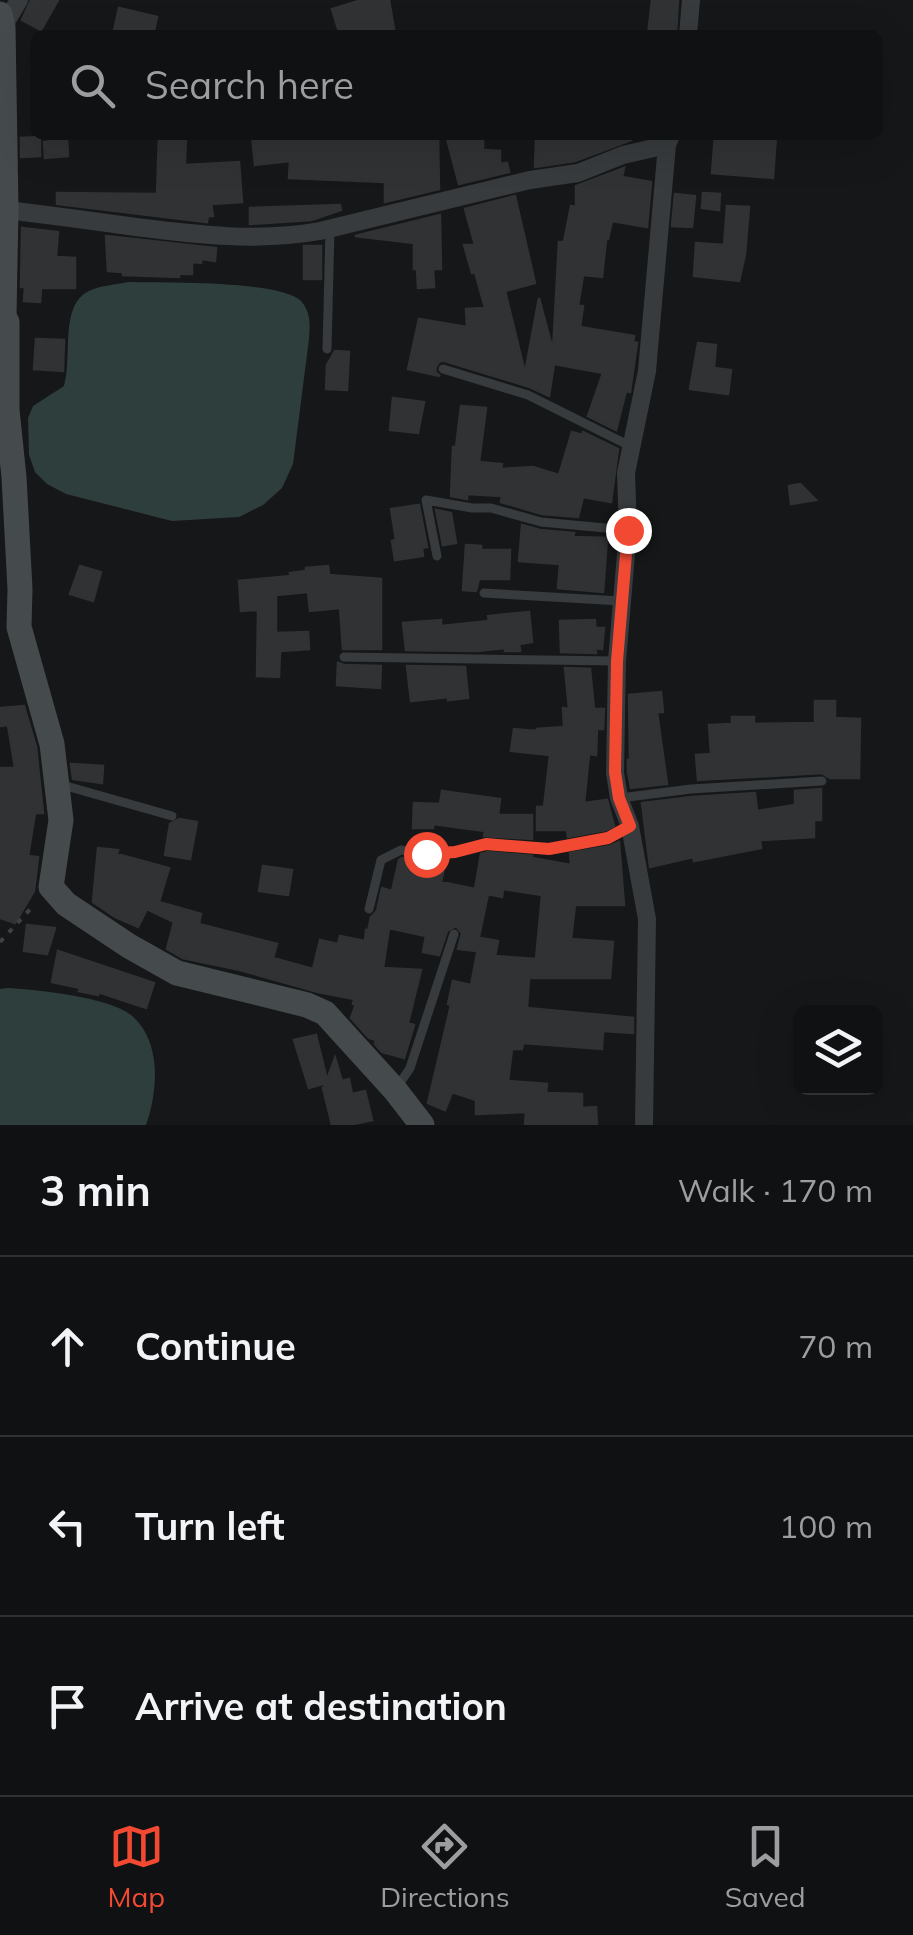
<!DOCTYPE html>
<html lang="en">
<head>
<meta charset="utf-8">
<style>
	body { margin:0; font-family:Mulish,sans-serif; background:#1e1f20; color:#f1f3f6 }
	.controls { position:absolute; right:30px; bottom:30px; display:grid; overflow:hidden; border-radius:15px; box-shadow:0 10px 40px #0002 }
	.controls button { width:90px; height:90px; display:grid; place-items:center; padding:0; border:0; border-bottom:2px solid #303132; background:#101112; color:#f1f3f6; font:50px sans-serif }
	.stop { position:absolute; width:30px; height:30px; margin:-22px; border:8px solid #f24933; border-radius:50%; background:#fff }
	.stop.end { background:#f24933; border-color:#fff; box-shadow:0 2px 10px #0008 }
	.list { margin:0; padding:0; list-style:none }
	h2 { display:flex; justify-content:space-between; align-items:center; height:130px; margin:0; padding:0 40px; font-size:42px }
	h2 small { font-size:32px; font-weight:400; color:#9c9d9f }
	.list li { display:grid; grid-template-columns:65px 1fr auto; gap:30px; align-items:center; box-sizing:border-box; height:180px; padding:0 40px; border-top:2px solid #303132 }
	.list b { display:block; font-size:38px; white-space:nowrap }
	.list em { font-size:32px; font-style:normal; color:#9c9d9f }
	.icon { flex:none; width:55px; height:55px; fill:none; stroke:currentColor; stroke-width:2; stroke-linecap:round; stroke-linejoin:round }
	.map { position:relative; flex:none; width:913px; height:1125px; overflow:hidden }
	.search { position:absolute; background:#101112; box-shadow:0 10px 40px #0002; left:30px; right:30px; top:30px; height:110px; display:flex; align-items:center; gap:25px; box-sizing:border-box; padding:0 35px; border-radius:15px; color:#9c9d9f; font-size:38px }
	.sheet { height:670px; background:#101112 }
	nav { display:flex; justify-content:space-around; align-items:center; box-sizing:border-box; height:140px; border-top:2px solid #303132; background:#101112; font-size:28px; color:#9c9d9f }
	nav a { display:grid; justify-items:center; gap:5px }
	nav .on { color:#f24933 }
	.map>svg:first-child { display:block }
	.water { fill:#2e3e3c }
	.building { fill:#313234; stroke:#303234; stroke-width:2.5 }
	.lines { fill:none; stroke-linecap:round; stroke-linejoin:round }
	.path { stroke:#3d4244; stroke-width:4; stroke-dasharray:5 8; stroke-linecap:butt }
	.lane { stroke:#373b3d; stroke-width:9 }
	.street { stroke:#373b3d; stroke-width:18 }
	.secondary { stroke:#454b4d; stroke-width:25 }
	.route { stroke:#f24933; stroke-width:12 }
</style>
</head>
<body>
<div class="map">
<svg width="913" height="1125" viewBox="0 0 913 1125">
	<rect width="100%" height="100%" fill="#161718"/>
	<g class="water">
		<path d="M 128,282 C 162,283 280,280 301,301 C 311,312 310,325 309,339 L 293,464 L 282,488 L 263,505 L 239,517 L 172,521 L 66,494 L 47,484 L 35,472 L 29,455 L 28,418 L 33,406 L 64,386 C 73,358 59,305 89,291 C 101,285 116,285 128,282 Z"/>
		<path d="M 9,988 C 39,990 108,997 131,1015 C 162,1041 158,1091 146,1125 L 0,1125 L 0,989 Z"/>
	</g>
	<g class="building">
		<path d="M 31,0 L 58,0 L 41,30 L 22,20 Z"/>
		<path d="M 362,0 L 389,0 L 395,35 L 340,35 L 332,9 Z"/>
		<path d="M 652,0 L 678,0 L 676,35 L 648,35 Z"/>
		<path d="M 119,8 L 157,17 L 153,35 L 113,35 Z"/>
		<path d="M 159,135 L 186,135 L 185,165 L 239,162 L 242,202 L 211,204 L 213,216 L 208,216 L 207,222 L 57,204 L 57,193 L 157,194 Z"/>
		<path d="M 252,135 L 322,135 L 322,137 L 354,139 L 355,135 L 398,137 L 398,135 L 438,135 L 439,189 L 385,202 L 385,182 L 289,178 L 290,161 L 255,165 Z"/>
		<path d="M 446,135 L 483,135 L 483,150 L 500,151 L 500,164 L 507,163 L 509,172 L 459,184 Z"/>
		<path d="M 538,135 L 632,135 L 631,140 L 575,161 L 535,167 L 536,139 L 539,139 Z"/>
		<path d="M 715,135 L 776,135 L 773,178 L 712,173 Z"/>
		<path d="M 40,137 L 40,156 L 21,157 L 21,138 Z"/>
		<path d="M 67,139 L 68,156 L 45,158 L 44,142 Z"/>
		<path d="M 624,168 L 622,177 L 651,182 L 647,227 L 612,221 L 608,239 L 606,239 L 602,277 L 583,275 L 578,306 L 583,306 L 580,327 L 634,336 L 633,342 L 637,343 L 630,392 L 626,391 L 616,430 L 588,416 L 603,373 L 554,364 L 549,396 L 530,387 L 445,361 L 440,361 L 436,366 L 435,372 L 440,376 L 408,369 L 419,319 L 467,327 L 466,309 L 485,308 L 475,272 L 472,273 L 464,245 L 475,245 L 465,209 L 515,196 L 535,283 L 505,291 L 525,373 L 539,298 L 553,351 L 559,242 L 564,242 L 571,206 L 576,207 L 576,186 Z"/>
		<path d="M 703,193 L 720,194 L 719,210 L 702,208 Z"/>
		<path d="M 675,194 L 695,196 L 692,227 L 672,226 Z"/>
		<path d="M 340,205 L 341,210 L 311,220 L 250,224 L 250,208 Z"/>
		<path d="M 727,206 L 749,207 L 745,254 L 739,281 L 694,276 L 696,243 L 724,245 Z"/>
		<path d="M 440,215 L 441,269 L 433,269 L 434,287 L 418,288 L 417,269 L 414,269 L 414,243 L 355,236 Z"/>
		<path d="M 22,228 L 58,232 L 56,257 L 75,258 L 75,288 L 41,288 L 40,302 L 24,301 L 25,287 L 21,287 Z"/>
		<path d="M 106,236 L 216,248 L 215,261 L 202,259 L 201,263 L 192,262 L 192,274 L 179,274 L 179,277 L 123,275 L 123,272 L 108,271 Z"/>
		<rect x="304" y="246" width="17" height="33"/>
		<path d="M 36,339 L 64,340 L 63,371 L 34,369 Z"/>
		<path d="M 698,343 L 716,345 L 714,368 L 731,370 L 728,394 L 690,389 Z"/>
		<path d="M 335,351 L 349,352 L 347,390 L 326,389 L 327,365 Z"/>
		<path d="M 393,398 L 424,402 L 418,433 L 390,430 Z"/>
		<path d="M 461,406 L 486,408 L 479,462 L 502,464 L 501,469 L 533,467 L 559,475 L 572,432 L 582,435 L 583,432 L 618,449 L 611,502 L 583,497 L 578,517 L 542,514 L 501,502 L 502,496 L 467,494 L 467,499 L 451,496 L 453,447 L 456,447 Z"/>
		<path d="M 800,484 L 816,500 L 791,504 L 789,486 Z"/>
		<path d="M 419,505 L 427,547 L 422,548 L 423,556 L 395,560 L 392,541 L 396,540 L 391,509 Z"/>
		<path d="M 436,510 L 451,513 L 456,543 L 443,545 Z"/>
		<path d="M 522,525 L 540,530 L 574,533 L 573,537 L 607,538 L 603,592 L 558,588 L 560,564 L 519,561 Z"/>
		<path d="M 466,545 L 481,546 L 481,550 L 510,550 L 509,579 L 479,579 L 476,591 L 463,590 Z"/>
		<path d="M 80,566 L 101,572 L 93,601 L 70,594 Z"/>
		<path d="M 328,566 L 329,575 L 381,579 L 381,649 L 343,649 L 340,608 L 310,611 L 308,592 L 276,595 L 276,633 L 308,632 L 309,649 L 280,651 L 279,677 L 257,676 L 258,610 L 241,611 L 239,581 L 291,576 L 290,573 L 306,571 L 306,568 Z"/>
		<path d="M 529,612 L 532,642 L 519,644 L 520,651 L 505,651 L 505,648 L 477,651 L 406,650 L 403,623 L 441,620 L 441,626 L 489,621 L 488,616 Z"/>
		<path d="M 595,620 L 595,628 L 604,628 L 602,649 L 595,648 L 596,653 L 561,652 L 560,621 Z"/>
		<path d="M 338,663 L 344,665 L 381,666 L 380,688 L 337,685 Z"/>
		<path d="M 407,666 L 465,667 L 468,698 L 448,700 L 448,697 L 411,701 Z"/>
		<path d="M 565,668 L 590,669 L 594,709 L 604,709 L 603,729 L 597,729 L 596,755 L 589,754 L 584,803 L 607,800 L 614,826 L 606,830 L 568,837 L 567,830 L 537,830 L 537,807 L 544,807 L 550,755 L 511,751 L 514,729 L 536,731 L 537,729 L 564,727 L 563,708 L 569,709 Z"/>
		<path d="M 661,692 L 663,712 L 657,712 L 667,784 L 631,788 L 628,772 L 628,760 L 630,760 L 629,695 Z"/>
		<path d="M 815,701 L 835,701 L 835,718 L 860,719 L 859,778 L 830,778 L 822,773 L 698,780 L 696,755 L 711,754 L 709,725 L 732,724 L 732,717 L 754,717 L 754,724 L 815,723 Z"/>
		<path d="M 24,706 L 36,747 L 43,813 L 35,813 L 28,856 L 38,857 L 34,891 L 15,923 L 0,918 L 0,768 L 15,768 L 8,725 L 0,726 L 0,708 Z"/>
		<path d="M 71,764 L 103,766 L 102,783 L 73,779 Z"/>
		<path d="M 821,789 L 821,820 L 814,820 L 814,837 L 760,840 L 761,848 L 694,861 L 693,857 L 650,867 L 642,803 L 692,797 L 755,793 L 757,811 L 795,805 L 795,791 Z"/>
		<path d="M 442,791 L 500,799 L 498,815 L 532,815 L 532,839 L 484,836 L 485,831 L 433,824 L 433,828 L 413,828 L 414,803 L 440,804 Z"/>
		<path d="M 179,819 L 197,822 L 190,859 L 165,855 L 170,824 Z"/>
		<path d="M 619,842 L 624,905 L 575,905 L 571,939 L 613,942 L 610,978 L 529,978 L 527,1008 L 633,1018 L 633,1033 L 603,1031 L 602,1049 L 523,1043 L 522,1049 L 512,1049 L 508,1081 L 547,1084 L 546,1093 L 582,1094 L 582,1108 L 596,1107 L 597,1125 L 525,1125 L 526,1112 L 476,1114 L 476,1100 L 452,1092 L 445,1110 L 428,1103 L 451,1005 L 448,1004 L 453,981 L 471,985 L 480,938 L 498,941 L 495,956 L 536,959 L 542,895 L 503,889 L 502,897 L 488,894 L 476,951 L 458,949 L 462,933 L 456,926 L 447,931 L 439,955 L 423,952 L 426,936 L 389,928 L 383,968 L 421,970 L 408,1023 L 414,1025 L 404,1058 L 382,1052 L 375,1044 L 376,1040 L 369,1038 L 351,1018 L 356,1004 L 353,1004 L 354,999 L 318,992 L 240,970 L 183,958 L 167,949 L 174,922 L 147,909 L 138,927 L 115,917 L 93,902 L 98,848 L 118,850 L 117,854 L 169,868 L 159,902 L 201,914 L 199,924 L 277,944 L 273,958 L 313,969 L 320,940 L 338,944 L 340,936 L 365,941 L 366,930 L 368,931 L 371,917 L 377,911 L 382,888 L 392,891 L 399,860 L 402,858 L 445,863 L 441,882 L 475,889 L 481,854 L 488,852 L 532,856 L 532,858 L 571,865 L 570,853 L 610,846 Z"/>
		<path d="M 263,866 L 292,870 L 288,895 L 259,891 Z"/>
		<path d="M 27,925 L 55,928 L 47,954 L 24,951 Z"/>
		<path d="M 58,951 L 154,983 L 146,1008 L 98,992 L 98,995 L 79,991 L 80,988 L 52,982 Z"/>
		<path d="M 316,1035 L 327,1080 L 335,1058 L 342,1081 L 349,1079 L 352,1094 L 365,1091 L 372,1120 L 349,1125 L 332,1125 L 323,1088 L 326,1083 L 309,1088 L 294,1040 Z"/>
	</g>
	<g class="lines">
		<path class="path" d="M 0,942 L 34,905"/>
		<g class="lane">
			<path d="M 327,349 L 330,229"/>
			<path d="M 443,369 L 528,395 L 630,446"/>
			<path d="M 437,556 L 426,500 L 472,508 L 491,508 L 541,522 L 627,530"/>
			<path d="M 484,593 L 621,601"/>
			<path d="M 344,657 L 617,661"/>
			<path d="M 59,784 L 172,816"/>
			<path d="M 620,798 L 691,789 L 822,781"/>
			<path d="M 369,909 L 381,860 L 401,850 L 426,854 L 455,852 L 487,844 L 549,849 L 609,838 L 630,826"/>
			<path d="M 395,1082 L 402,1080 L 410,1068 L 454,934"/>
		</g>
		<g class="street">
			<path d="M 3,27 L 19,0"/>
			<path d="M 688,35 L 691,0"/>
			<path d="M 6,210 C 50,215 93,221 136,227 C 199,235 258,242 320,231 L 530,180 L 578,173 L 623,155 L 667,145"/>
			<path d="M 644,1125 L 647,919 L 630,826 L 619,798 L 615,773 L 617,661 L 628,530 L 626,473 L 647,371 L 667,145 L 671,135"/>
		</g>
		<path class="secondary" d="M 0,14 L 3,27 L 6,210 L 4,316 L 7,322 L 7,410 L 14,477 L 20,589 L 19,627 L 52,744 L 61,820 L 51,887 L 66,904 L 129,946 L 177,973 L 307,1005 L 325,1013 L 395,1090 L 422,1125"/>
	</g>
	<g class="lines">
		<path class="route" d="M 426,854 L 455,852 L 486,844 L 549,849 L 608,838 L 630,826 L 619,798 L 615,772 L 617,661 L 628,530"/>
	</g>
</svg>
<div class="controls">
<button><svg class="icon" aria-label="layers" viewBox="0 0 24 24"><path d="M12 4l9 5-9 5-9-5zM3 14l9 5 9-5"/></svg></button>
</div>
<div class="stop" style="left:426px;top:854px"></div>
<div class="stop end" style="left:628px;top:530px"></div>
<div class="search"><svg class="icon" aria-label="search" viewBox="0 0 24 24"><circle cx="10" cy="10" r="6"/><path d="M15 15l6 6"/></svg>Search here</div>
</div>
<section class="sheet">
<h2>3 min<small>Walk · 170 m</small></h2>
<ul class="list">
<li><svg class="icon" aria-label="ahead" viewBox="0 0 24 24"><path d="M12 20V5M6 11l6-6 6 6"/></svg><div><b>Continue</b></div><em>70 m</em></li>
<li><svg class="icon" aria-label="left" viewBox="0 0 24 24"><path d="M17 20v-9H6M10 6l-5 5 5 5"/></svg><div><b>Turn left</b></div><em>100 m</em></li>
<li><svg class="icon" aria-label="arrive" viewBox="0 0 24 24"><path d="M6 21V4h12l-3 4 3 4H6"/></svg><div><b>Arrive at destination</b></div></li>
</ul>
</section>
<nav>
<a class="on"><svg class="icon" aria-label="map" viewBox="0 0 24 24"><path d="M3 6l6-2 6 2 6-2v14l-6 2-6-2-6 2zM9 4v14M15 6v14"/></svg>Map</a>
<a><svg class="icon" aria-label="directions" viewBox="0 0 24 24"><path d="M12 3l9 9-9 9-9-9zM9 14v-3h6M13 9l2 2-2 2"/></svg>Directions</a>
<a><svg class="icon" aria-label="saved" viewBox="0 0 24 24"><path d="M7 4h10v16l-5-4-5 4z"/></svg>Saved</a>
</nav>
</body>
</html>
